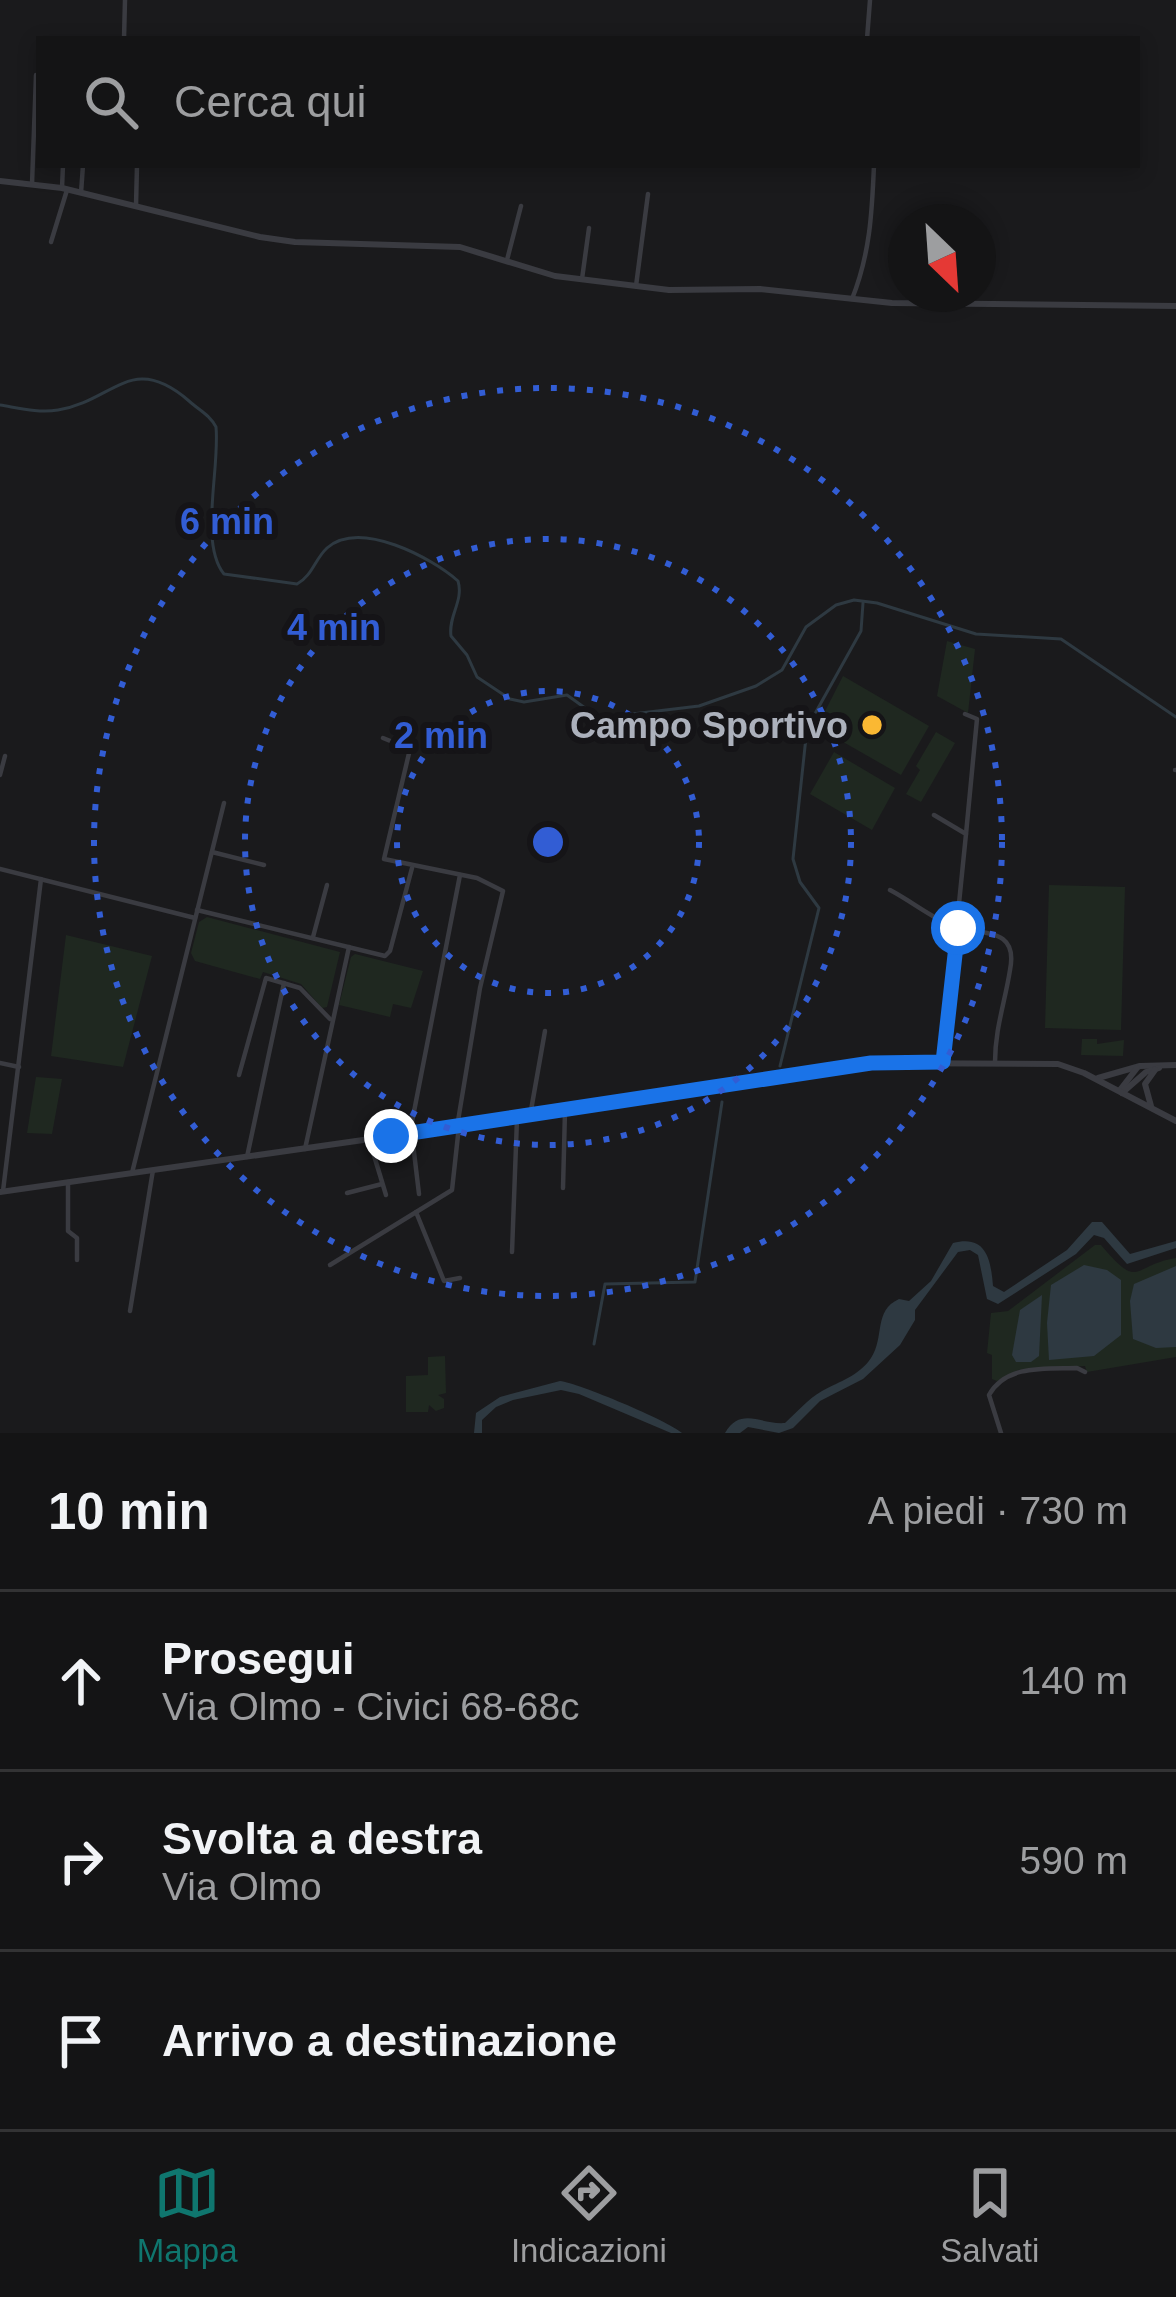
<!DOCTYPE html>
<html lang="it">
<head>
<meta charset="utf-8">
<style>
	body { margin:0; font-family:Helvetica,sans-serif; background:#1d1d1e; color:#f1f3f6 }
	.compass { position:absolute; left:888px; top:204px; width:108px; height:108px; border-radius:50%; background:#141415; box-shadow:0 6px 18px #0003; rotate:155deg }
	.stop { position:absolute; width:36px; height:36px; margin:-27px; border:9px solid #1a73e8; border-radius:50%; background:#fff }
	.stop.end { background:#1a73e8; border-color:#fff; box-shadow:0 3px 12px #0008 }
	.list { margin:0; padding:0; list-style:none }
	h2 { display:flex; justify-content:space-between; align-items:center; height:156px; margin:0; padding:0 48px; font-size:51px }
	h2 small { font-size:39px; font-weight:400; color:#9d9ea0 }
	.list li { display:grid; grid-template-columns:78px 1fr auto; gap:36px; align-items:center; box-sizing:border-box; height:180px; padding:0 48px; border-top:3px solid #333334 }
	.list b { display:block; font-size:45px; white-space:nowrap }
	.list p { margin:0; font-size:39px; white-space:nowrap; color:#9d9ea0 }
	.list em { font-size:39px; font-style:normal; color:#9d9ea0 }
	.icon { flex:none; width:66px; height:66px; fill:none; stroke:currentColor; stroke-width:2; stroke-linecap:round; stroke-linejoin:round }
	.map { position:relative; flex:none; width:1176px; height:1433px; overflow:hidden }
	.search { position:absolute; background:#141415; box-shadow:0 6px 18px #0003; left:36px; right:36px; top:36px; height:132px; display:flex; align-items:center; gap:30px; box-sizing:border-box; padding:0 42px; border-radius:0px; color:#9d9ea0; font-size:45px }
	.sheet { height:696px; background:#141415 }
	nav { display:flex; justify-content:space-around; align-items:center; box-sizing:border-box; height:168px; border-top:3px solid #333334; background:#141415; font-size:33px; color:#9d9ea0 }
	nav a { display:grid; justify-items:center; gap:6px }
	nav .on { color:#0f766e }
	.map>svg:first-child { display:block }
	.green { fill:#1f2820 }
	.water { fill:#2e3941 }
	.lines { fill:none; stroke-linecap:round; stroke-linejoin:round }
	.stream { stroke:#2e3941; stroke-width:3 }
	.minor { stroke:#3a3b41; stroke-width:4.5 }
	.tertiary { stroke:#3a3b41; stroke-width:6 }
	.route { stroke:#1a73e8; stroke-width:15 }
	.ring { fill:none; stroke:#325dd4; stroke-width:6; stroke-dasharray:6 12 }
	.poi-dot { fill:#fab833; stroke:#151417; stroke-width:4.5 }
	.labels { text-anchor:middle; stroke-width:12; stroke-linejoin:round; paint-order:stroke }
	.poi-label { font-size:36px; font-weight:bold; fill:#acb1bc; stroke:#151417; text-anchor:end }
	.centre { fill:#325dd4; stroke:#151417; stroke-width:6 }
	.ring-label { font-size:36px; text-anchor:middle; font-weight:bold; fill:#325dd4; stroke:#151417; stroke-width:12; stroke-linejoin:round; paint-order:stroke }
</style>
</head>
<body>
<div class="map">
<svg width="1176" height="1433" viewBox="0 0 1176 1433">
	<rect width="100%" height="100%" fill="#1a1a1c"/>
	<g class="green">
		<path d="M 947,641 L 975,649 L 968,713 L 937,696 Z"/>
		<path d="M 843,676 L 929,726 L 901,775 L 817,727 Z"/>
		<path d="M 936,732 L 955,743 L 921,802 L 906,794 L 920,770 L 916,766 Z"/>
		<path d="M 834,752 L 895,788 L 872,830 L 810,794 Z"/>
		<path d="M 1049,885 L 1125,887 L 1121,1030 L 1045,1028 Z"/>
		<path d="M 207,917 L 340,952 L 327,1007 L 322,1008 L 301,984 L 263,972 L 260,979 L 195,961 L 191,953 L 199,922 Z"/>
		<path d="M 66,935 L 152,956 L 123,1067 L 51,1056 Z"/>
		<path d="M 355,954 L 423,971 L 411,1008 L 393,1004 L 390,1017 L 339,1005 L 351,957 Z"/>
		<path d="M 1082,1039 L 1097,1039 L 1097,1044 L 1124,1040 L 1123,1056 L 1081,1055 Z"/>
		<path d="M 36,1077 L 62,1079 L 52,1134 L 27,1133 Z"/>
		<path d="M 1095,1245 L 1101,1245 C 1141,1292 1131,1265 1176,1258 L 1176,1357 L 1087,1372 L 1085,1366 L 1018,1370 L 997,1381 L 992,1379 L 992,1355 L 987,1353 L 991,1313 L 1008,1311 Z"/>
		<path d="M 445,1356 L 446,1393 L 438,1395 L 444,1399 L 444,1408 L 436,1411 L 429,1405 L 428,1412 L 406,1412 L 406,1376 L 428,1375 L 428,1357 Z"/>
	</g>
	<g class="water">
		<path d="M 1092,1222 L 1102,1222 L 1130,1254 L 1176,1241 L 1176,1248 L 1127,1264 L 1104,1238 L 1094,1235 L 1076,1254 L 998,1304 L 987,1299 L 978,1255 L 970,1250 L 958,1252 L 915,1310 L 915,1320 L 900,1345 L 863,1379 L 820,1401 L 793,1428 L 779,1433 L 748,1427 L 740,1433 L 725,1433 C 741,1406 761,1425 785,1423 C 797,1412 808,1399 822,1391 C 840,1381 859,1376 871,1358 C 885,1337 873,1311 899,1299 L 909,1301 L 931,1281 L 953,1243 C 987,1234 991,1261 993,1286 L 1004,1292 L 1067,1250 Z"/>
		<path d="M 1084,1265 L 1107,1270 L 1121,1280 L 1121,1335 L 1094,1356 L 1049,1360 L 1047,1323 L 1051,1285 Z"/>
		<path d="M 1176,1266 L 1176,1347 L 1156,1348 L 1133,1339 L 1130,1301 L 1134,1284 Z"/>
		<path d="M 1042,1295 L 1039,1356 L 1031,1362 L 1016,1362 L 1012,1355 L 1020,1310 Z"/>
		<path d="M 560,1381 C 578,1383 669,1421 682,1433 L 671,1433 L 579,1394 L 561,1390 L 513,1400 L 496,1407 L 482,1420 L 482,1433 L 474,1433 L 476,1413 L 500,1397 Z"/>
	</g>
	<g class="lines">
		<g class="stream">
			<path d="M 0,405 C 19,408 38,413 58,410 C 114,401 131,351 189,401 C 199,410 210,415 216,427 C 220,469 199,543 224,574 L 297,584 C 312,576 315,559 327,548 C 360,519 432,558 458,581 C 464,601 448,616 451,636 L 467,655 L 477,677 L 510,699 L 524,702 L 567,695 L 599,718 L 699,706 L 756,686 L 782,670 L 806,627 L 836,605 L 854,600 L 877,603 L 976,634 L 1061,639 L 1176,717"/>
			<path d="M 780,1066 L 819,908 L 800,882 L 793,859 L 807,728 L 861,631 L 863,603"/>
			<path d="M 594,1344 L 605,1284 L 695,1282 L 722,1102"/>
		</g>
		<g class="minor">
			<path d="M 124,39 L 125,0"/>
			<path d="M 867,39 L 870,0"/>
			<path d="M 32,184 L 36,75"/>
			<path d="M 62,188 L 63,165"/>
			<path d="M 81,193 L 83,165"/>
			<path d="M 136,206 L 137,165"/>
			<path d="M 51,242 L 67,190"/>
			<path d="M 507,260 L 521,206"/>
			<path d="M 582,279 L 589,228"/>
			<path d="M 636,286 L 648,194"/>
			<path d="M 852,299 C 870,254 872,213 874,165"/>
			<path d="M 965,714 L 977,719 L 966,834"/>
			<path d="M 383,738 L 410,749 L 384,859 L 477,878 L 503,891 L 480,988 L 457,1127"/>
			<path d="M 1175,770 L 1176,770"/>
			<path d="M 0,775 L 5,756"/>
			<path d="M 934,815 L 966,834 L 943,1062"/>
			<path d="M 212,852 L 264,865"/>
			<path d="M 0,869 L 195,918"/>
			<path d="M 890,890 C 911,901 932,918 954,927 C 979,936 1019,925 1010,970 C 1005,1002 995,1029 995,1062"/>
			<path d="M 197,910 L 385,956 L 390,951 L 412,868"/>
			<path d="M 313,937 L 327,885"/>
			<path d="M 0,1063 L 19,1067"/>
			<path d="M 239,1075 L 266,978 L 300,988 L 330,1019"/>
			<path d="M 530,1116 L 545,1031"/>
			<path d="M 369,1139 L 386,1195"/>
			<path d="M 305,1149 L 349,947"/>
			<path d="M 247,1157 L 284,983"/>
			<path d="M 132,1173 L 224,803"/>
			<path d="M 68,1182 L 68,1231 L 77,1238 L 77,1260"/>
			<path d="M 563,1188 L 565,1111"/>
			<path d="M 3,1191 L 41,879"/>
			<path d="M 347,1193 L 382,1184"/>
			<path d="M 419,1194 L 411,1127 L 460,875"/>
			<path d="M 416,1212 L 444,1281 L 460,1278"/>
			<path d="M 512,1252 L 517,1119"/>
			<path d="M 330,1265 L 452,1190 L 459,1126"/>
			<path d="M 130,1311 L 153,1170"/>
			<path d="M 1001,1433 L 989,1395 C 1006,1364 1047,1369 1077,1368 L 1085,1372"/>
		</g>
		<g class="tertiary">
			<path d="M 0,181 L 62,188 L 260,237 L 295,242 L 460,247 L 555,276 L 669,290 L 760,289 L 892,303 L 1176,306"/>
			<path d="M 1098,1078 L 1140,1066 L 1176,1065"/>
			<path d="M 1120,1090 L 1137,1068"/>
			<path d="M 1122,1093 L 1146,1072 L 1159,1068"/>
			<path d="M 1151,1106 L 1145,1084 L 1155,1070"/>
			<path d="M 0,1192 L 656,1098 L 871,1063 L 1058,1064 L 1084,1073 L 1176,1121"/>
		</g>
	</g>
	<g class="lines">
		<path class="route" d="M 391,1136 L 871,1063 L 943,1062 L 958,928"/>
	</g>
	<g class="ring">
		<circle cx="548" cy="842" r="151"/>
		<circle cx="548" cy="842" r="303"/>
		<circle cx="548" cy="842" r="454"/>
	</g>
	<circle class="poi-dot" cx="872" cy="725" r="12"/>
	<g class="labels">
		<g class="poi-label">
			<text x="848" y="738">Campo Sportivo</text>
		</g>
	</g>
	<circle cx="548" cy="842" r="18" class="centre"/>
	<g class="ring-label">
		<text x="227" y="534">6 min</text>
		<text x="334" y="640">4 min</text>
		<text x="441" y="748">2 min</text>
	</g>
</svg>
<svg class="compass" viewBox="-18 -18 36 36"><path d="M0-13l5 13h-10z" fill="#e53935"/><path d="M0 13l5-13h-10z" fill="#9d9ea0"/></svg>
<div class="stop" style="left:958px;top:928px"></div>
<div class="stop end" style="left:391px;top:1136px"></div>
<div class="search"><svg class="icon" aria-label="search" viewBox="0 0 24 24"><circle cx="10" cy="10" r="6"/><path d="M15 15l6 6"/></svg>Cerca qui</div>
</div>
<section class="sheet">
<h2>10 min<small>A piedi · 730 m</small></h2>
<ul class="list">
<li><svg class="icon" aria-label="ahead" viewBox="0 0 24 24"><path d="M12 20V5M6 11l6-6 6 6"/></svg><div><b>Prosegui</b><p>Via Olmo - Civici 68-68c</p></div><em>140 m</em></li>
<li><svg class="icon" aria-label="right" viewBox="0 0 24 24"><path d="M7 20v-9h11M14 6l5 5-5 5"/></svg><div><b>Svolta a destra</b><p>Via Olmo</p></div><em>590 m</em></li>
<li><svg class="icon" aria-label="arrive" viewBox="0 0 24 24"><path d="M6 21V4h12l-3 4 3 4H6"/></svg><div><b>Arrivo a destinazione</b></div></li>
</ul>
</section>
<nav>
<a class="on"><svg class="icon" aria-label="map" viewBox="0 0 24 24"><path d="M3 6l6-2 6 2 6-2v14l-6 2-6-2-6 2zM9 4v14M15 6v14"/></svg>Mappa</a>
<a><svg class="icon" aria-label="directions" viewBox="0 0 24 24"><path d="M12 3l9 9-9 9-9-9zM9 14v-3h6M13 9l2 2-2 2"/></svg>Indicazioni</a>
<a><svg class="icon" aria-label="saved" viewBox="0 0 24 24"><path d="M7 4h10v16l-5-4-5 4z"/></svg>Salvati</a>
</nav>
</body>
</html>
